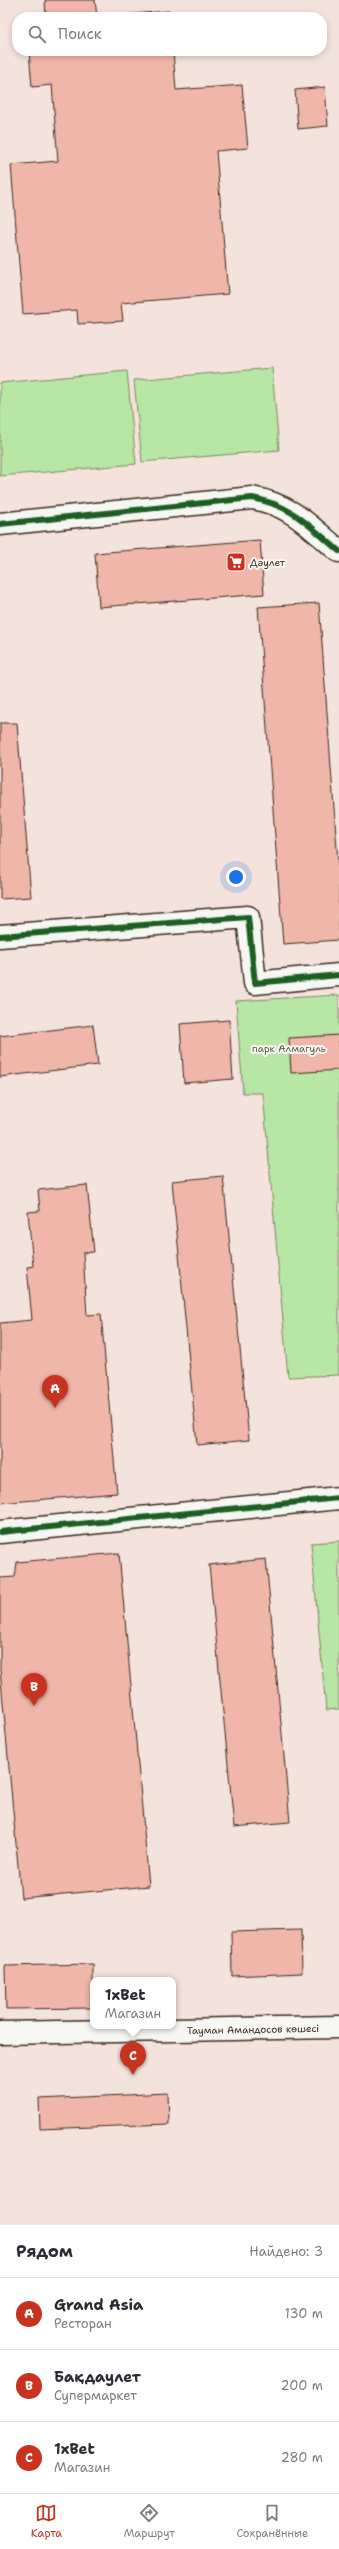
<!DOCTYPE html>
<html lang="ru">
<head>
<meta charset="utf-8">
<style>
	body { margin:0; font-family:"Shantell Sans",sans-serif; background:#f2f2f3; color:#2b2b33 }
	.you { position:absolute; left:236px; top:877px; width:14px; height:14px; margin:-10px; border:3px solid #fff; border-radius:50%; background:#1a73e8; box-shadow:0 0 0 6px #1a73e833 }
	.badge { display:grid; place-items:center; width:26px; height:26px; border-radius:50%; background:#c8321e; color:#fff; font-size:13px; font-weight:700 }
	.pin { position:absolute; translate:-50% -33px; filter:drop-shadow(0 1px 2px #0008) }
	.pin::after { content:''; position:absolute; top:21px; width:14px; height:12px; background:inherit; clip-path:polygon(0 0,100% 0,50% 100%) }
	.popup { position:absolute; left:90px; top:1977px; width:86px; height:52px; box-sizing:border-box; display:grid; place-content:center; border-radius:8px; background:#fff; filter:drop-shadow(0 1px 3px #0005); font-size:13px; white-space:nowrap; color:#7c7c81 }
	.popup b { font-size:15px; color:#2b2b33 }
	.popup::after { content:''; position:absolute; left:50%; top:100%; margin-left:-8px; border:8px solid transparent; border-top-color:#fff }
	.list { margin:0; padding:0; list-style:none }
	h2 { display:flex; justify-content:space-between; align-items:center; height:52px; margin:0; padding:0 16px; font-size:17px }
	h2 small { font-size:13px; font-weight:400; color:#7c7c81 }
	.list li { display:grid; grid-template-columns:26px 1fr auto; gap:12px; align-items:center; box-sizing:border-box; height:72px; padding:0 16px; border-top:1px solid #e1e1e2 }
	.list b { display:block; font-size:15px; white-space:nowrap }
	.list p { margin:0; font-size:13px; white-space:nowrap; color:#7c7c81 }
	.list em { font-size:13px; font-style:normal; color:#7c7c81 }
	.icon { flex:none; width:22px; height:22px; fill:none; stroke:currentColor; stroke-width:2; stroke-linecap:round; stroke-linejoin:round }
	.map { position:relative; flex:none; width:339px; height:2225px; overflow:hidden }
	.search { position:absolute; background:#fff; box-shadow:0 2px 6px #0003; left:12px; right:12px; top:12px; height:44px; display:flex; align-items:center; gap:10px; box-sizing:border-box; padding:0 14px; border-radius:16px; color:#7c7c81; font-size:15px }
	.sheet { height:268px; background:#fff }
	nav { display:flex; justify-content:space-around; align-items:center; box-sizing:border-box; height:56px; border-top:1px solid #e1e1e2; background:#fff; font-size:11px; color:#7c7c81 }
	nav a { display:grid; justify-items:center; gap:2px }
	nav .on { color:#c8321e }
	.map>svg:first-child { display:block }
	.green { fill:#b8e6a4; stroke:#7a8861 }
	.building { fill:#f0b6a9; stroke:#3b2a1e }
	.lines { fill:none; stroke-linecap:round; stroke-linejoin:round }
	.street-casing { stroke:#3b2a1e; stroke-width:25 }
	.secondary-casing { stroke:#3b2a1e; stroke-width:25 }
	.street { stroke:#f6f6f2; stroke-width:22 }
	.secondary { stroke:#f6f6f2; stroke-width:22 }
	.cycleway-casing { stroke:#f6f6f2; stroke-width:8 }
	.cycleway { stroke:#1b5e20; stroke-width:6 }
	.labels { text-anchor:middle; stroke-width:4; stroke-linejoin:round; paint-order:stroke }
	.poi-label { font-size:10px; fill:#3b2a1e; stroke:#f6f6f2; text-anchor:start }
	.park-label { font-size:10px; fill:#5a5940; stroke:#f6f6f2 }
	.street-label { font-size:10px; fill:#3b2a1e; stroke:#f6f6f2 }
</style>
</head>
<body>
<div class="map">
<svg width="339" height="2225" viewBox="0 0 339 2225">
	<rect width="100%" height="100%" fill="#f4e3dc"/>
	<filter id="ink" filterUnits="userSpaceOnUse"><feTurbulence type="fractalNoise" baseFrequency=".025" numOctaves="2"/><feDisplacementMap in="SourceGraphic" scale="8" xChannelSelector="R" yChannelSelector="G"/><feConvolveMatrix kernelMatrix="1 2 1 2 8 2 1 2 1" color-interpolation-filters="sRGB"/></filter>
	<g filter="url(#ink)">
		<g class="green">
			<path d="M 272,368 L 279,450 L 142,462 L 134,380 Z"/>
			<path d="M 127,371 L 136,464 L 0,476 L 0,383 Z"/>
			<path d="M 339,995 L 339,1375 L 288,1377 L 263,1093 L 243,1093 L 236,1001 Z"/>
			<path d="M 339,1541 L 339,1709 L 326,1710 L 311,1543 Z"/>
		</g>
		<g class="building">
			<path d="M 45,0 L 95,0 L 97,17 L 46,17 Z"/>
			<path d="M 169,11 L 170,17 L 98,17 Z"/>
			<path d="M 29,51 L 173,51 L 176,90 L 242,85 L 248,148 L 216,151 L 228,294 L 121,303 L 123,321 L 78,324 L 77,310 L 23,314 L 11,165 L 58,161 L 52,85 L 32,87 Z"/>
			<path d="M 325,87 L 328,126 L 298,129 L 295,90 Z"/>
			<path d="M 260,540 L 264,594 L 99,607 L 95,553 Z"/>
			<path d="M 319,603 L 339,876 L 339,940 L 283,944 L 258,607 Z"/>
			<path d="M 0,723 L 17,723 L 31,897 L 0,899 Z"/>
			<path d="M 229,1020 L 233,1079 L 184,1083 L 180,1024 Z"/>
			<path d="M 93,1025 L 98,1065 L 0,1077 L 0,1036 Z"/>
			<path d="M 339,1035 L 339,1070 L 291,1073 L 289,1038 Z"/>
			<path d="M 223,1176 L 249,1440 L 197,1445 L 172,1181 Z"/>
			<path d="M 87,1185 L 94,1252 L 83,1253 L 87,1315 L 101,1314 L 117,1493 L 0,1503 L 0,1323 L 32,1320 L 27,1267 L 33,1266 L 28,1212 L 40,1211 L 38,1190 Z"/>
			<path d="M 119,1553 L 149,1886 L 21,1898 L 0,1670 L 0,1578 L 15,1577 L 17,1562 Z"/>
			<path d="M 266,1559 L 290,1822 L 234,1827 L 209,1565 Z"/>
			<path d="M 301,1930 L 302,1973 L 232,1976 L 231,1932 Z"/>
			<path d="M 93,1964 L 93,2008 L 6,2009 L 5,1966 Z"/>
			<path d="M 168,2093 L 169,2124 L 40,2129 L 39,2099 Z"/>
		</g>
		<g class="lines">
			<defs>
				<g id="street">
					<path d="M 0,524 L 252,498 C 292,505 309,526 339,551"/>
					<path d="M 0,936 L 248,917 L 255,983 L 339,975"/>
					<path d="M 0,1532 L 339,1498"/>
				</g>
				<path id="secondary" d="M 0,2033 L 339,2027"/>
			</defs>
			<use href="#street" class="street-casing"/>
			<use href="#secondary" class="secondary-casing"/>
			<use href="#street" class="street"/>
			<use href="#secondary" class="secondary"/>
			<defs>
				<g id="cycleway">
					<path d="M 0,524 L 252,498 C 292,505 309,526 339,551"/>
					<path d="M 0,936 L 248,917 L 255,983 L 339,975"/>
					<path d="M 0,1532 L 339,1498"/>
				</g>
			</defs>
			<use href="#cycleway" class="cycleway-casing"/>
			<use href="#cycleway" class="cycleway"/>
		</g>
	</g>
	<defs>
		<symbol id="supermarket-square" viewBox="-11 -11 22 22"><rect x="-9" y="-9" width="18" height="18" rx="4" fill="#c8321e" stroke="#f6f6f2"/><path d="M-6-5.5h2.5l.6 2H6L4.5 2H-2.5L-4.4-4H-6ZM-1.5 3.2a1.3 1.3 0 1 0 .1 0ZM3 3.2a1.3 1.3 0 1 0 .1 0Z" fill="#fff"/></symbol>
	</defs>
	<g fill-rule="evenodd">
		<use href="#supermarket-square" x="225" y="551" width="22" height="22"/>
	</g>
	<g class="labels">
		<g class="poi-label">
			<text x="250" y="566">Дәулет</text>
		</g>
		<g class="park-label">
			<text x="289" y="1052">парк Алмагуль</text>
		</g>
		<g class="street-label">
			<text transform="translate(253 2029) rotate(-1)" y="4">Тауман Амандосов көшесі</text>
		</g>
	</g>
</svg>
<div class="you"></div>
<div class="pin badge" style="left:55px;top:1408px">A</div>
<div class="pin badge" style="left:34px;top:1706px">B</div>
<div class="pin badge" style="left:133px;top:2075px">C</div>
<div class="popup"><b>1xBet</b>Магазин</div>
<div class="search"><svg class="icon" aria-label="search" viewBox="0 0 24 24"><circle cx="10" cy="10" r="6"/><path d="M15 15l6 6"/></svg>Поиск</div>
</div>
<section class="sheet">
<h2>Рядом<small>Найдено: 3</small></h2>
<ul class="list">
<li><span class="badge">A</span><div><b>Grand Asia</b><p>Ресторан</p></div><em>130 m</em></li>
<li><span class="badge">B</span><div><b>Бақдаулет</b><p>Супермаркет</p></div><em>200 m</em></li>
<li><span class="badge">C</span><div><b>1xBet</b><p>Магазин</p></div><em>280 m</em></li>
</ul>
</section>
<nav>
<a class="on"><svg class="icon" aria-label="map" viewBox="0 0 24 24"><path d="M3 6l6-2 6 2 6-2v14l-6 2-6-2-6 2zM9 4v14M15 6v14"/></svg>Карта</a>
<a><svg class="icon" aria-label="directions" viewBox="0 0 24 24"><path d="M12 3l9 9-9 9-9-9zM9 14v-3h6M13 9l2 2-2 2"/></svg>Маршрут</a>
<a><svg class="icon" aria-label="saved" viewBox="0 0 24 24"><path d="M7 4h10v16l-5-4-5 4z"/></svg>Сохранённые</a>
</nav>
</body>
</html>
